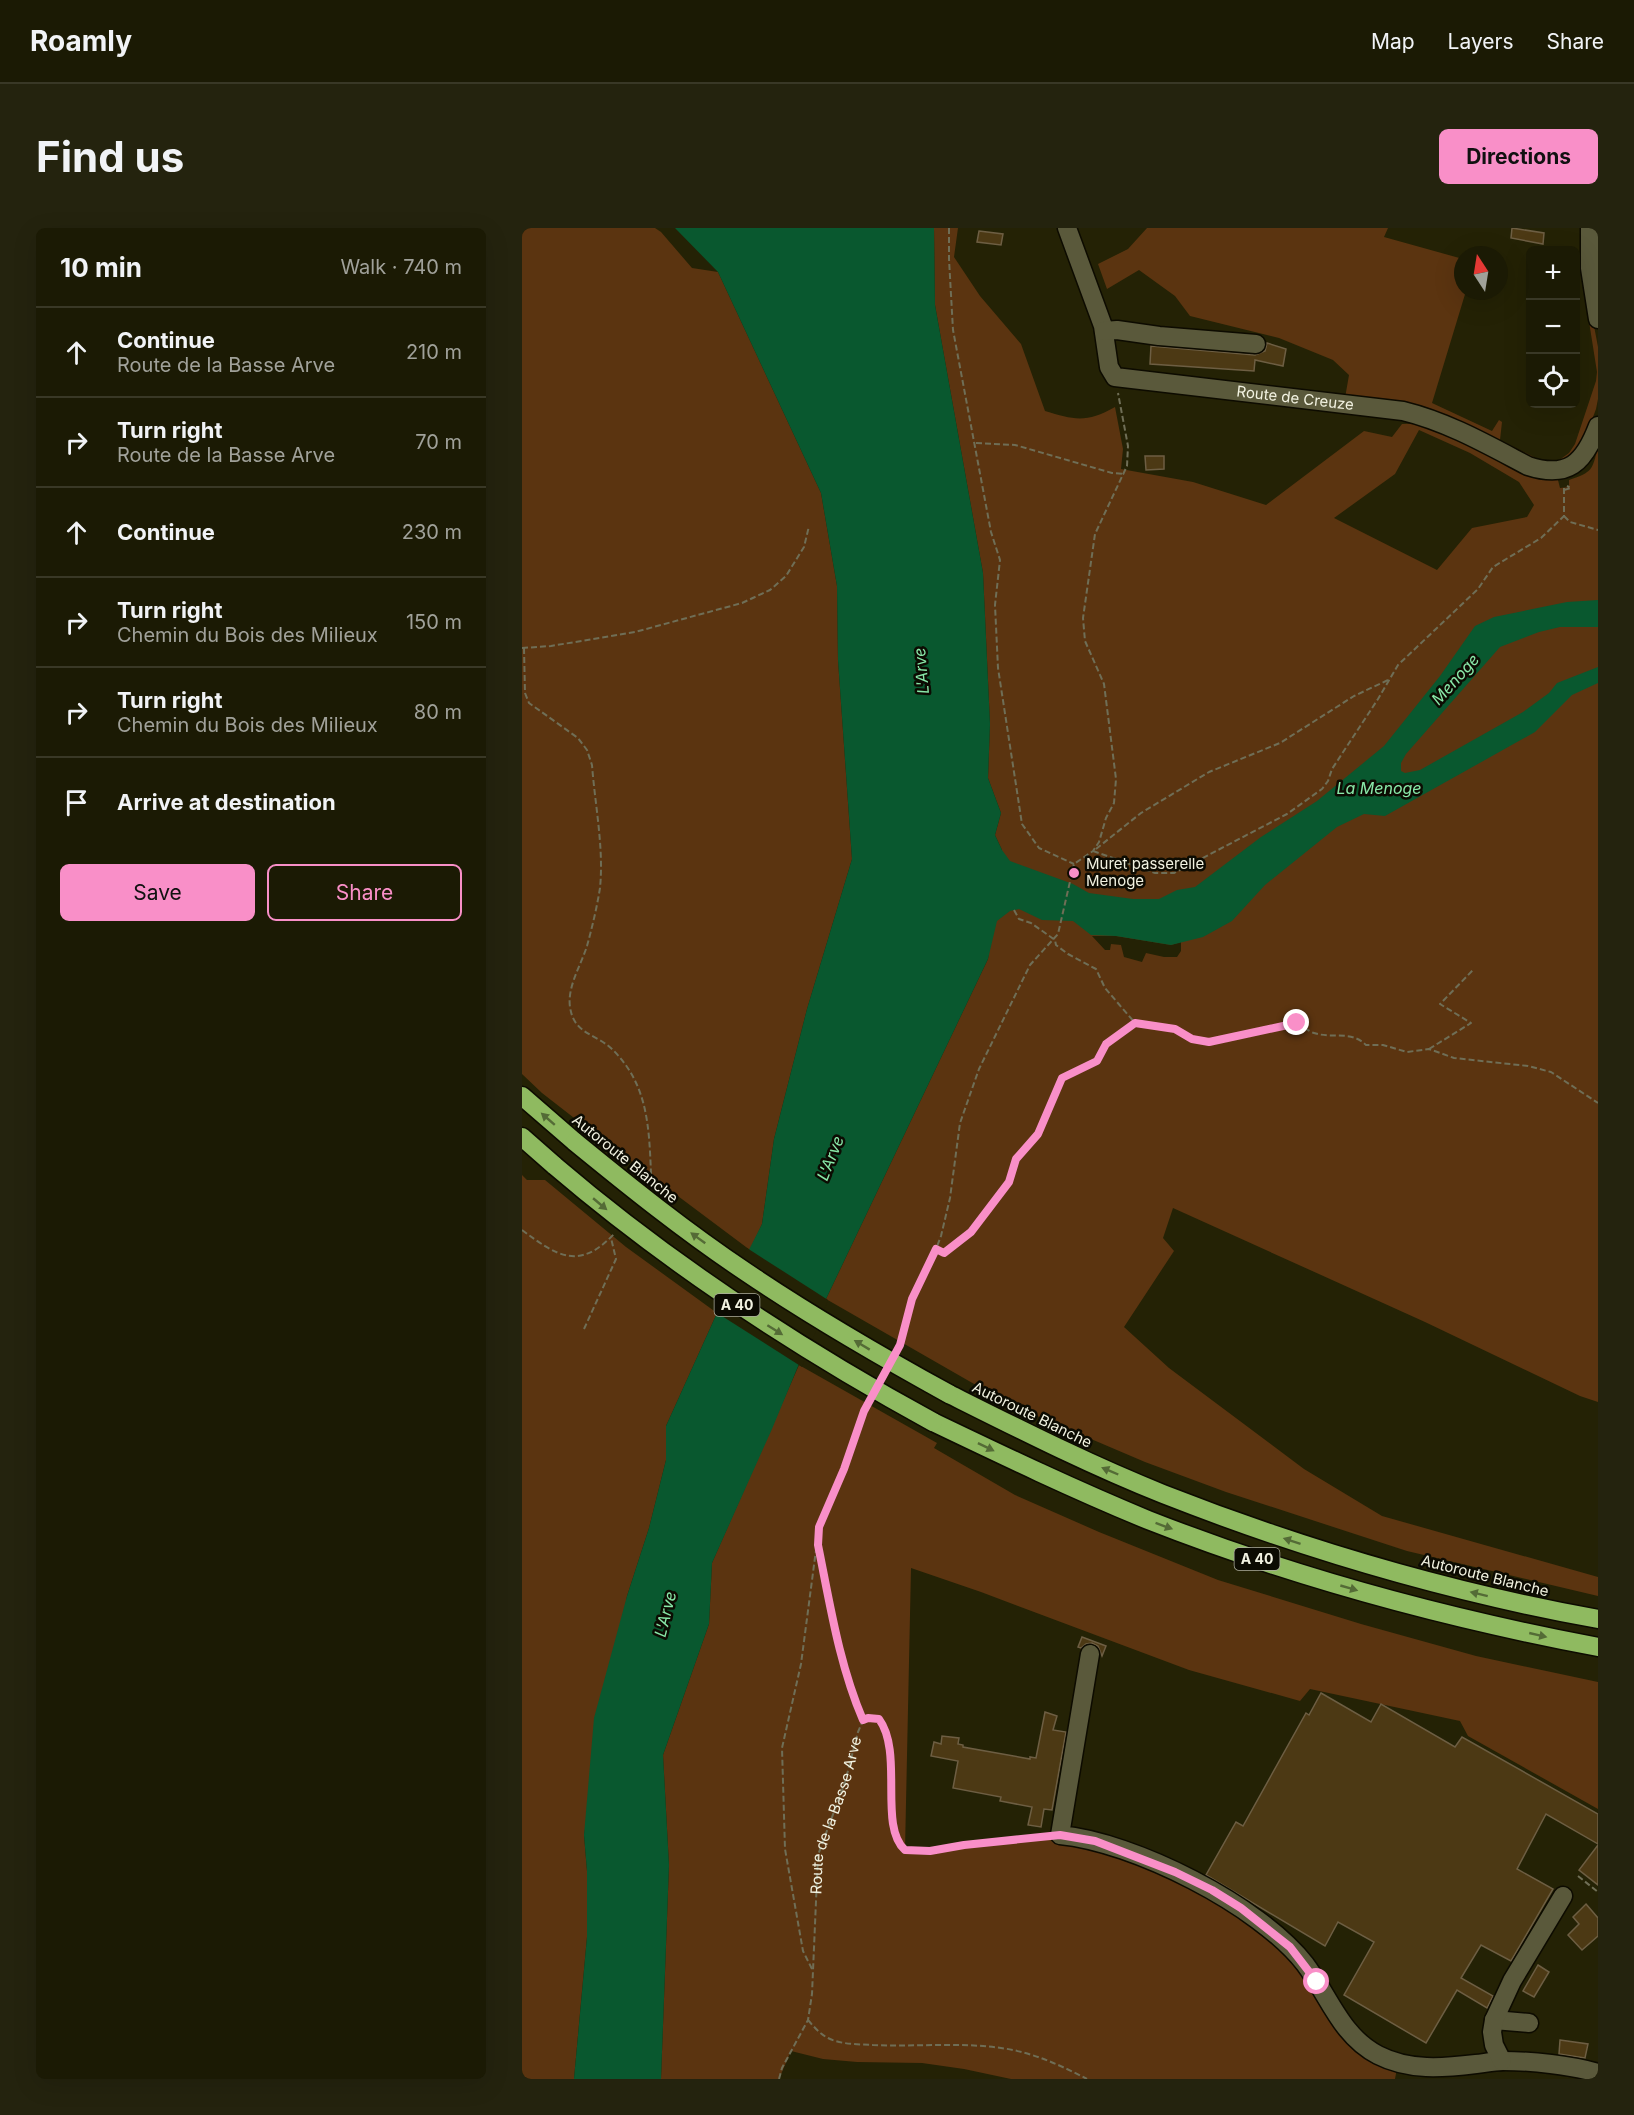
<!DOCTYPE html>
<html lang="en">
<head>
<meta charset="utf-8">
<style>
	body { margin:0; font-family:Inter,sans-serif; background:#24230e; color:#f1f3f6 }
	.controls { position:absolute; right:18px; top:18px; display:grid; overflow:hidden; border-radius:9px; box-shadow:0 6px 24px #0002 }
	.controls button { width:54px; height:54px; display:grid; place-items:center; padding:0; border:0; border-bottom:2px solid #393826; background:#1b1a04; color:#f1f3f6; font:30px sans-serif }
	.compass { position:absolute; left:932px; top:18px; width:54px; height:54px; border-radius:50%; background:#1b1a04; box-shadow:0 6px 24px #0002; rotate:348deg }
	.stop { position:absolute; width:18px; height:18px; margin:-14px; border:4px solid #f98fc8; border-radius:50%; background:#fff }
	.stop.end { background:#f98fc8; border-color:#fff; box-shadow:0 2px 6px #0008 }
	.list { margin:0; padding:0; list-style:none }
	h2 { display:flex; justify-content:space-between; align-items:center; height:78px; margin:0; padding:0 24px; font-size:26px }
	h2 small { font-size:20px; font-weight:400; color:#a0a19a }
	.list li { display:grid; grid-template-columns:39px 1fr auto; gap:18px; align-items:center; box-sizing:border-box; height:90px; padding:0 24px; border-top:2px solid #393826 }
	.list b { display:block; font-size:22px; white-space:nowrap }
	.list p { margin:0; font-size:20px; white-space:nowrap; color:#a0a19a }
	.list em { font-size:20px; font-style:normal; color:#a0a19a }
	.actions { display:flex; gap:12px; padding:18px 24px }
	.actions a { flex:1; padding:14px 0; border:2px solid #f98fc8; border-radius:9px; text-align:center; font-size:21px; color:#f98fc8 }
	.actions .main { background:#f98fc8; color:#111 }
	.icon { flex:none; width:33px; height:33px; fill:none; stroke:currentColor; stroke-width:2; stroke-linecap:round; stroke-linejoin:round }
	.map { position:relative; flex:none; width:1076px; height:1851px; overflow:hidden; border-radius:9px }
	header { display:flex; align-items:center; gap:36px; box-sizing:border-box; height:84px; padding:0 30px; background:#1b1a04; border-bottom:2px solid #393826 }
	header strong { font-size:28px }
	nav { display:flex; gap:33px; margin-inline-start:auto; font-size:21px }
	.intro { display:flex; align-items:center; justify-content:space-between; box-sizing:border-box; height:144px; padding:0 36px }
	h1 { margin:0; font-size:42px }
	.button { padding:15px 27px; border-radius:9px; background:#f98fc8; color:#111; font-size:21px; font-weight:700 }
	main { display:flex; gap:36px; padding:0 36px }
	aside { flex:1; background:#1b1a04; border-radius:9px; box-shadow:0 6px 24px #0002 }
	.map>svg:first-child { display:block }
	.green { fill:#5b3410; fill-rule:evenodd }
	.water { fill:#09582f }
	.pier { fill:#242205 }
	.building { fill:#4c3914; stroke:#6d5e43; stroke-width:1.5 }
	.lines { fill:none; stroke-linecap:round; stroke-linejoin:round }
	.minor-casing { stroke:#0d0b00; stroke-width:21 }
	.highway-casing { stroke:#0d0b00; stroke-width:21 }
	.path { stroke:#6f6e56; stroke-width:2; stroke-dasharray:6 3; stroke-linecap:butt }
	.minor { stroke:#5a593b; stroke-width:18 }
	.highway { stroke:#8fba60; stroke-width:18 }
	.highway-bridge-casing { stroke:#0d0b00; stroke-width:21; stroke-linecap:butt }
	.highway-bridge { stroke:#8fba60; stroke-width:18 }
	.oneway { fill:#546b36 }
	.route { stroke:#f98fc8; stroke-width:8 }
	.poi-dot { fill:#f98fc8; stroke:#0c0b02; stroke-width:2 }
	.labels { text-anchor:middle; stroke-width:5; stroke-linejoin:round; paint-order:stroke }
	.shield { fill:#0c0b02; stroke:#adad9e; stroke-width:1.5 }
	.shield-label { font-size:14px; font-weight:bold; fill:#f2f2e1 }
	.street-label { font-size:15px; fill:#f2f2e1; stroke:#0c0b02 }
	.poi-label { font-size:15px; fill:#f2f2e1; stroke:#0c0b02; text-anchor:start }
	.water-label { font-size:16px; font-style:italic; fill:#89e9a9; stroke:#0c0b02 }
</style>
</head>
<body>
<header>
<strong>Roamly</strong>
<nav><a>Map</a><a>Layers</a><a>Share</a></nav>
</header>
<div class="intro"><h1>Find us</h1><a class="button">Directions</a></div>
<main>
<aside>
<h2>10 min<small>Walk · 740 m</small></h2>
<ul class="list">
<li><svg class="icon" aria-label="ahead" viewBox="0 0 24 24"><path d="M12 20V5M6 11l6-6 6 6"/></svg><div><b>Continue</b><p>Route de la Basse Arve</p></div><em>210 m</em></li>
<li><svg class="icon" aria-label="right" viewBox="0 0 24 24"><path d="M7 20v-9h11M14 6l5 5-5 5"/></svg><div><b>Turn right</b><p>Route de la Basse Arve</p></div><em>70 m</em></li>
<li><svg class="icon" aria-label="ahead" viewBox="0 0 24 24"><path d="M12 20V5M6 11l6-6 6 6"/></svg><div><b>Continue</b></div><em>230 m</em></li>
<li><svg class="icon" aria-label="right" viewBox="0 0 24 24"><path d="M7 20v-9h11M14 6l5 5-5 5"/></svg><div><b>Turn right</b><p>Chemin du Bois des Milieux</p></div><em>150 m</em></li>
<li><svg class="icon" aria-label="right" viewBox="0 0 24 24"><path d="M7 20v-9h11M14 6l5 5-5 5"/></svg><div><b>Turn right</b><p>Chemin du Bois des Milieux</p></div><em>80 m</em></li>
<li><svg class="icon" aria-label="arrive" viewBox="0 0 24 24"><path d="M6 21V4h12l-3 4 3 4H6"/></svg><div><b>Arrive at destination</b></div></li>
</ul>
<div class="actions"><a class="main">Save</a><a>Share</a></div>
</aside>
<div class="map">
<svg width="1076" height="1851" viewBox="0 0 1076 1851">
	<rect width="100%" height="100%" fill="#242205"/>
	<g class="green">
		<path d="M 0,0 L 133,0 L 139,4 L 170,40 L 196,44 L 299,265 L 315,358 L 316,432 L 330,631 L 285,781 L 252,911 L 240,996 L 228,1022 L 65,900 L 20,865 L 0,846 Z"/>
		<path d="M 412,0 L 436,0 L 432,29 L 458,68 L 499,116 L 523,183 C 552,192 565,195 593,179 L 601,221 L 599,241 L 671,254 L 744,277 L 842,203 L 870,209 L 880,196 L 909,195 L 1016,246 L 1036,252 L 1038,260 L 1047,259 L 1047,252 C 1071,244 1070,242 1076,219 L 1076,1174 L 1058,1168 L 903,1094 L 651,980 L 641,1010 L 652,1023 L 602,1099 L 647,1140 L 782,1241 L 860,1288 L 1076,1349 L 1076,1368 L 885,1323 L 704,1264 L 623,1234 L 487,1176 L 304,1071 L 466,731 L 480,622 L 473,607 L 479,585 L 466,550 L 468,496 L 461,345 L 413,77 ZM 897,202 L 948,225 L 997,254 L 1012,277 L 1005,289 L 950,300 L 915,342 L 812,290 L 873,246 ZM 570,708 L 594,708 L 649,717 L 659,714 L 659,723 L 655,729 L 642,729 L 624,725 L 620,734 L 602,729 L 599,717 L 589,716 L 588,722 L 583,722 Z"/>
		<path d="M 625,0 L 866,0 L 862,9 L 941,31 L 941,63 L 944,63 L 910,175 L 970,203 L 977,192 L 980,194 L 978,212 L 1022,234 L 823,170 L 827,147 L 811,132 L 757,110 L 668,88 L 653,68 L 617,42 L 585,61 L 576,36 L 606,21 Z"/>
		<path d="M 1065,61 L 1076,119 L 1076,171 L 1074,181 L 1064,208 L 1054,229 L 1036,233 L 1047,225 L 1053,216 L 1074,153 L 1075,144 L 1062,62 Z"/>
		<path d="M 0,947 L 5,952 L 23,952 L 104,1019 L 195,1085 L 144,1198 L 144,1232 L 127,1300 L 105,1368 L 62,1607 L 65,1643 L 65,1709 L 52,1851 L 0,1851 Z"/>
		<path d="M 277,1137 L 415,1215 L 412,1220 L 493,1267 L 577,1304 L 696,1352 L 839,1396 L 954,1428 L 1076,1454 L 1076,1581 L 946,1508 L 938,1493 L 788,1461 L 778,1473 L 667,1442 L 459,1364 L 389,1340 L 383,1622 L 408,1623 L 442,1617 L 538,1607 L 666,1655 L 754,1714 L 782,1749 L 875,1840 L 873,1851 L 489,1851 L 442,1841 L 400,1835 L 335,1834 L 301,1831 L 269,1823 L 257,1851 L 139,1851 L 147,1637 L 141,1527 L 187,1396 L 190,1335 Z"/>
	</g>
	<path class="water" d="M 153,0 L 412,0 L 413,77 L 461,345 L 468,496 L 466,550 L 479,585 L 473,607 L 480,622 L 488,633 L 551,656 L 567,665 L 611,671 L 637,671 L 655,662 L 673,659 L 739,609 L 795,573 L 862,518 L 918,448 L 953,398 L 972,389 L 1045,374 L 1076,372 L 1076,399 L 1038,399 L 1017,404 L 978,419 L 884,526 L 879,535 L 879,543 L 883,545 L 898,542 L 1001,484 L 1027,465 L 1035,455 L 1076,439 L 1076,455 L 1050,467 L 1013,504 L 863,588 L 842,586 L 815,599 L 743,657 L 710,693 L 681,709 L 649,717 L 594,708 L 569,707 L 551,693 L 520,692 L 497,681 L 488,683 L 475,693 L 466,731 L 304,1071 L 250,1201 L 190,1335 L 187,1396 L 141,1527 L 147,1637 L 139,1851 L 52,1851 L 65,1709 L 65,1643 L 62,1607 L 72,1490 L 105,1368 L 127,1300 L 144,1232 L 144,1198 L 195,1085 L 240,996 L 252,911 L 285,781 L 330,631 L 316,432 L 315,358 L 299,265 L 196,44 Z"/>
	<path class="pier" d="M 225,1020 L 306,1072 L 280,1139 L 192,1083 Z"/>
	<g class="building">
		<path d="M 990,0 L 1022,5 L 1021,16 L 989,10 Z"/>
		<path d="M 457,3 L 481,6 L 479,17 L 455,14 Z"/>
		<path d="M 745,115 L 764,121 L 761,138 L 733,132 L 732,143 L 628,136 L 629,118 L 733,127 L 743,123 Z"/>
		<path d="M 623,228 L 642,228 L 642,241 L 624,242 Z"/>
		<path d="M 560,1409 L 584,1418 L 580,1428 L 576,1418 L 570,1415 L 564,1416 L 559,1420 L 556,1419 Z"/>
		<path d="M 799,1465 L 849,1494 L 859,1476 L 933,1519 L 940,1509 L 1076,1586 L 1076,1616 L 1024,1586 L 995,1641 L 1031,1661 L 989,1733 L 959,1717 L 939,1750 L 971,1768 L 965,1780 L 935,1762 L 904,1815 L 822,1767 L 852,1714 L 816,1694 L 803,1718 L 684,1647 L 714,1594 L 721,1598 L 784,1485 L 787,1487 Z"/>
		<path d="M 523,1484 L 535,1488 L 531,1502 L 544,1504 L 530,1582 L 522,1581 L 519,1599 L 506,1597 L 510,1579 L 478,1573 L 479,1569 L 431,1560 L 436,1533 L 409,1528 L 412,1514 L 419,1516 L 420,1508 L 437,1510 L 436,1516 L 441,1517 L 441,1519 L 508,1531 L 508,1529 L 514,1530 Z"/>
		<path d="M 1076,1617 L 1076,1657 L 1057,1642 Z"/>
		<path d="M 1064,1676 L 1076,1690 L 1076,1708 L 1060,1722 L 1046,1707 L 1057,1696 L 1051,1689 Z"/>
		<path d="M 1016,1737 L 1027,1744 L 1012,1769 L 1001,1763 Z"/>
		<path d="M 1038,1812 L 1066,1816 L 1063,1830 L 1037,1826 Z"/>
	</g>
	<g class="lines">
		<defs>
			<g id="minor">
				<path id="s2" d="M 545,0 L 581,98 L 587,139 L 593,149 L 881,183 C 926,194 966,217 1006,238 C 1046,251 1062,235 1076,198"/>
				<path d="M 1068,0 L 1068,40 L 1076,91"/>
				<path d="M 582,103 L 595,102 L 637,108 L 734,116"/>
				<path d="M 568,1426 L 538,1607 C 612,1614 737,1677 783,1736 C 807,1768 819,1808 856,1827 C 887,1843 921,1840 954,1836 C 963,1835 972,1833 981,1833 C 1010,1833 1048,1837 1076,1845"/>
				<path d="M 972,1792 L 1007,1795"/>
				<path d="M 980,1833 L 972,1817 L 970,1804 L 972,1792 L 990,1753 L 1041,1668"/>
			</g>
			<g id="highway">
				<path d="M 0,868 L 53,914"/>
				<path d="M 0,909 L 33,938"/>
				<path d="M 427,1166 C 497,1201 568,1237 641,1266 C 781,1321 927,1364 1076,1391"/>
				<path d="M 411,1194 C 482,1228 553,1262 626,1292 C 771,1349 923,1390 1076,1419"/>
			</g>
		</defs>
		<use href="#minor" class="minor-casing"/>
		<use href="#highway" class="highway-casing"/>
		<g class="path">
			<path d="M 427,0 L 427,31 L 431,102 L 469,304 L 478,332 L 473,377 L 476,440 L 500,596 L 517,620 L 552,636"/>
			<path d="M 454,215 L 493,217 L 590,245 L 602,246"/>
			<path d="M 1042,262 L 1049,260 L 1045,258"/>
			<path d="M 1042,288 L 1048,294 L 1076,302"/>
			<path d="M 0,420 L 29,418 L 113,404 L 220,375 L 248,362 L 264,348 L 282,319 L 287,298"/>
			<path d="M 2,420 L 3,465 L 7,475 L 56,510 L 65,522 L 70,537 C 73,577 82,620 78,660 C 75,679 70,700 65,718 C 59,737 45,759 48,779 C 52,807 74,805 91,822 C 126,857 127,899 129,945 L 127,951"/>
			<path d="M 574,621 L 619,585 L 687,544 L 758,515 L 832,468 L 866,452"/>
			<path d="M 571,623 L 633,645 L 652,645 L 765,586 L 800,561 L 806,553 L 810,541 L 856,471 L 876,437 L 956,361 L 971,339 L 1019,310 L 1042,288 L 1042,257"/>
			<path d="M 492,682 L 497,691 L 509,695 L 533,712 L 534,717 L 546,726 L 574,741 L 583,760 L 613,795"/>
			<path d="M 907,821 L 949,795 L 918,776 L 951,742"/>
			<path d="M 0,1002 C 35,1028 57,1043 92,1006"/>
			<path d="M 414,1021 L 422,1025 L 449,1004 L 487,955 L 493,931 L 516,906 L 540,850 L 575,833 L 584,816 L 613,795 L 653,801 L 670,811 L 687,814 L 775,795 C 780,798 786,803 792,805 C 810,811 829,802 844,817 L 861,817 L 885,824 L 907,821 L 932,830 L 1006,838 L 1029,844 L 1076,875"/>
			<path d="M 62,1101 L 94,1031 L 89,1010"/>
			<path d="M 377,1118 L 390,1071 L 409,1034 L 419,1008 L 428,970 L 438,895 L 457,841 L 508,737 L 536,706 L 552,636 L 571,623 L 577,614 L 584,590 L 592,575 L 594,551 L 582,456 L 563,413 L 561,390 L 573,306 L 605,238 L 606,218 L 596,165"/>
			<path d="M 296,1319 L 322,1441 L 341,1492"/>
			<path d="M 1056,1648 L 1076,1664"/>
			<path d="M 290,1741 L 281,1723 L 263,1621 L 260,1520 L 279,1436 L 297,1299 L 322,1241 L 346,1176"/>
			<path d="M 286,1792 C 292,1799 298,1806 306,1810 C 320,1817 336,1816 351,1817 C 394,1819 437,1814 479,1820 C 510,1824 538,1837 565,1851"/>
			<path id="s1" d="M 257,1851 L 260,1840 L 286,1792 L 290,1766 L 296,1627 L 323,1554 L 336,1504 L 341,1492 L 347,1490 L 357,1491 C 383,1525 356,1598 383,1622 L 408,1623 L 523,1608"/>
		</g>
		<use href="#minor" class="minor"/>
		<use href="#highway" class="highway"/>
		<defs>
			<g id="highway-bridge">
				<path d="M 53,914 C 108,959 164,1004 224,1044 C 289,1088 358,1128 427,1166"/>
				<path d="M 33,938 C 150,1038 276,1120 411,1194"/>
			</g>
		</defs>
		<use href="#highway-bridge" class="highway-bridge-casing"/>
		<use href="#highway-bridge" class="highway-bridge"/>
	</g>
	<defs><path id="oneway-solid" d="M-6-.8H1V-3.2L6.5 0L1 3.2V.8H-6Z" transform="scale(1.5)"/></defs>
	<g class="oneway">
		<use href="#oneway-solid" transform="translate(26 891) rotate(-139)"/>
		<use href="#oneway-solid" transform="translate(78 976) rotate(40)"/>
		<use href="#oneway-solid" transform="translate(176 1010) rotate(-144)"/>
		<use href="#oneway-solid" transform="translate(253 1102) rotate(32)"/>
		<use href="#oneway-solid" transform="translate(340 1117) rotate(-149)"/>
		<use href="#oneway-solid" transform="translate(464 1219) rotate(26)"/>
		<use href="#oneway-solid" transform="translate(588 1243) rotate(-157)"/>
		<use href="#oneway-solid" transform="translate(642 1298) rotate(20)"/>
		<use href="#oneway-solid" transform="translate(770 1313) rotate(-162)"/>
		<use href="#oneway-solid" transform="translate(827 1360) rotate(16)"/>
		<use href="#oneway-solid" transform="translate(957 1366) rotate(-166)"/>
		<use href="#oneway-solid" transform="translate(1016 1407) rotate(13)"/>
	</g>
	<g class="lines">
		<path class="route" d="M 775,795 L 687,814 L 670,811 L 653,801 L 613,795 L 584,816 L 575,833 L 540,850 L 516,906 L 494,931 L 487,954 L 449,1004 L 422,1025 L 414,1021 L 390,1071 L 378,1117 L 342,1183 L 322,1241 L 297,1299 L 296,1317 C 308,1376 317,1436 341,1492 L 346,1490 L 357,1491 C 382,1525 356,1598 383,1622 L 408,1623 L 442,1617 L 538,1607 L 573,1613 L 653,1644 L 690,1662 L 719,1680 L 768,1719 L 795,1754"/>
	</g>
	<circle class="poi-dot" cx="552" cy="645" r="6"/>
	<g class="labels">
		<g class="shield">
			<rect x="192.5" y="1066" width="45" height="22" rx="4.5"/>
			<rect x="712.5" y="1320" width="45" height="22" rx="4.5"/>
		</g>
		<g class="shield-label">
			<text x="215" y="1082">A 40</text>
			<text x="735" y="1336">A 40</text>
		</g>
		<g class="street-label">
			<text dy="5" stroke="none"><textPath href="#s2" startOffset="339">Route de Creuze</textPath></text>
			<text transform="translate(103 931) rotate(39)" y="5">Autoroute Blanche</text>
			<text transform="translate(510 1187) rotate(26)" y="5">Autoroute Blanche</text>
			<text transform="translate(963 1348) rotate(14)" y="5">Autoroute Blanche</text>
			<text dy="5" stroke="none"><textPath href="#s1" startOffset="274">Route de la Basse Arve</textPath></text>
		</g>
		<g class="poi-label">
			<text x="564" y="641">Muret passerelle<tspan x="564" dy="17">Menoge</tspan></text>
		</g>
		<g class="water-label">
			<text transform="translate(399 443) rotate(-95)" y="6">L'Arve</text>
			<text transform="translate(933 451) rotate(-48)" y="6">Menoge</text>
			<text x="857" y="566">La Menoge</text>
			<text transform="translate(308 930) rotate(-68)" y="6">L'Arve</text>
			<text transform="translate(143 1386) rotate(-76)" y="6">L'Arve</text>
		</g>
	</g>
</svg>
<div class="controls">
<button>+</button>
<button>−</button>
<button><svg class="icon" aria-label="locate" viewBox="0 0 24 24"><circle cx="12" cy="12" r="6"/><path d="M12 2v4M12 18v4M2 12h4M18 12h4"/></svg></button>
</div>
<svg class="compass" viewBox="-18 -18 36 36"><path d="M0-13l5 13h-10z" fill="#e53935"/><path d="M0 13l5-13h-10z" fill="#a0a19a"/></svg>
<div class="stop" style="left:795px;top:1754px"></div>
<div class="stop end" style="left:775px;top:795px"></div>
</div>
</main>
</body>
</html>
